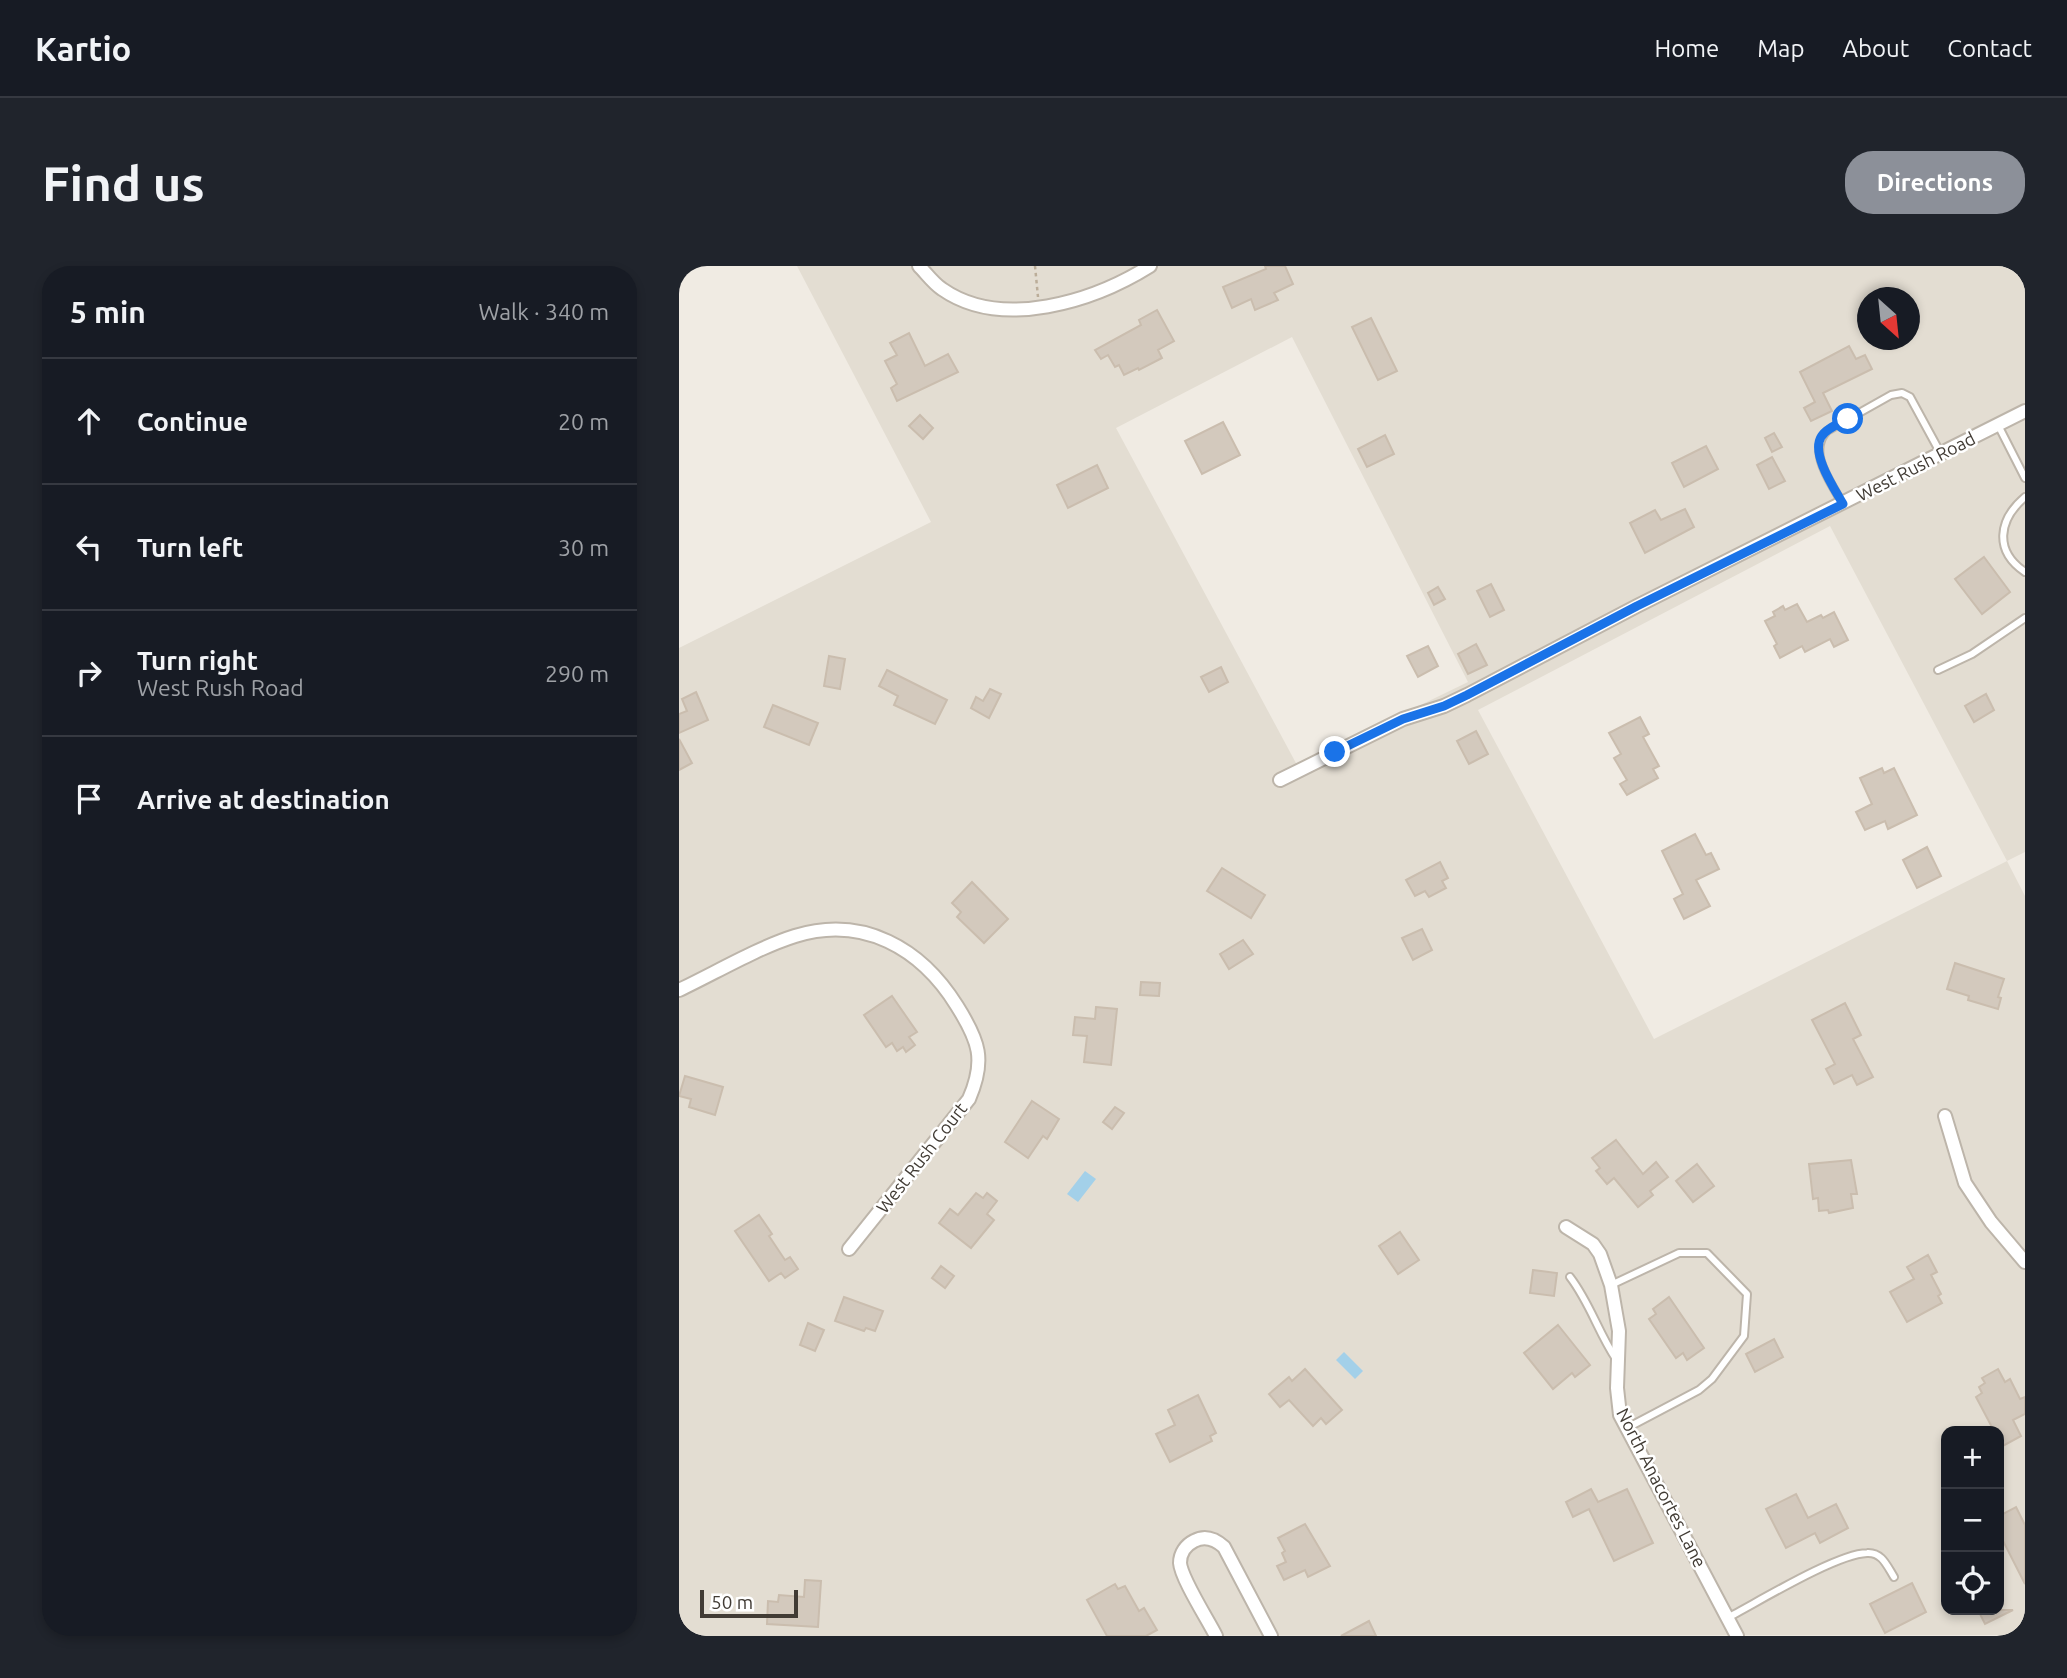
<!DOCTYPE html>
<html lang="en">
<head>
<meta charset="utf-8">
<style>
	body { margin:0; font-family:Ubuntu,sans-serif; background:#20242c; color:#f1f3f6 }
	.controls { position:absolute; right:21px; bottom:21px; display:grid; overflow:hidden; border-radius:14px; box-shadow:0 4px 10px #0003 }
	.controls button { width:63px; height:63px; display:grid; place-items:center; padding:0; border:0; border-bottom:2px solid #363941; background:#171b24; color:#f1f3f6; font:35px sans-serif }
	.compass { position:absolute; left:1178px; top:21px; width:63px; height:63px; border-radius:50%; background:#171b24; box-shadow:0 4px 10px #0003; rotate:153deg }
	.scale { position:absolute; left:21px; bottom:18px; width:98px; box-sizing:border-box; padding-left:7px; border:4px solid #413b34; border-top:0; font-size:19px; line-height:24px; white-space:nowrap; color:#413b34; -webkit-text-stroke:5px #fff; paint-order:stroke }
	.stop { position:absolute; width:21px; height:21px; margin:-16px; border:5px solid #1a73e8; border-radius:50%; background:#fff }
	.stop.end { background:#1a73e8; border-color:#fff; box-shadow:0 2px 7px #0008 }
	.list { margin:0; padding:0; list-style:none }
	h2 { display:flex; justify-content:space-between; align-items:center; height:91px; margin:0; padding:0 28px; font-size:30px }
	h2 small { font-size:23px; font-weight:400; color:#9ea1a6 }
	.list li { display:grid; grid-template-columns:46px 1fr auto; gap:21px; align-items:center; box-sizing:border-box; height:126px; padding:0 28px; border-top:2px solid #363941 }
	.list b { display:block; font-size:26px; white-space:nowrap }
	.list p { margin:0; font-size:23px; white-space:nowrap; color:#9ea1a6 }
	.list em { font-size:23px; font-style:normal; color:#9ea1a6 }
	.icon { flex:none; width:38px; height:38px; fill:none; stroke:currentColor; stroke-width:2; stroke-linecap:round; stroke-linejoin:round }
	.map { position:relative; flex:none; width:1346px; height:1370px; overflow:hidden; border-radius:28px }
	header { display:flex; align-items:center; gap:42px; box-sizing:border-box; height:98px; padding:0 35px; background:#171b24; border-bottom:2px solid #363941 }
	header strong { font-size:33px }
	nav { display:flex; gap:38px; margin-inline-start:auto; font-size:24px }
	.intro { display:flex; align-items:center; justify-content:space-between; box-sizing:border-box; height:168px; padding:0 42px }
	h1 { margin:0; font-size:49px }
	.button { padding:18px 32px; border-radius:28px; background:#8c9099; color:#fff; font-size:24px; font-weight:700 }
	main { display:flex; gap:42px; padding:0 42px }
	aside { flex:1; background:#171b24; border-radius:28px; box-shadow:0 4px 10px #0003 }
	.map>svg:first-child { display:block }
	.residential { fill:#e3ddd2; fill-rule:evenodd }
	.water { fill:#a3d0e9 }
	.building { fill:#d3c9bd; stroke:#cabdae; stroke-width:2 }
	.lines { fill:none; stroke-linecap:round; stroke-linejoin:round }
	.lane-casing { stroke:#bdb5aa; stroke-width:10 }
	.street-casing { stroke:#bdb5aa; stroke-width:16 }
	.path { stroke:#bbad99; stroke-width:2.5; stroke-dasharray:3.5 3.5; stroke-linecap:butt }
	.lane { stroke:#fff; stroke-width:6 }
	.street { stroke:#fff; stroke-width:12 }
	.route { stroke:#1a73e8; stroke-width:9 }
	.labels { text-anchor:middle; stroke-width:5; stroke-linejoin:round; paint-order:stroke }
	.street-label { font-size:18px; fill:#413b34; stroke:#fff }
</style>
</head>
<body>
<header>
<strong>Kartio</strong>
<nav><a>Home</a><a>Map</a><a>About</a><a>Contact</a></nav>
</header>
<div class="intro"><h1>Find us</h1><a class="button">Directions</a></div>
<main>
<aside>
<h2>5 min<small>Walk · 340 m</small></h2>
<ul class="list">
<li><svg class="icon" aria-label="ahead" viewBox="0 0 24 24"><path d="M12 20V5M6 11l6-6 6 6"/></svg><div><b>Continue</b></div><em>20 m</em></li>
<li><svg class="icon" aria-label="left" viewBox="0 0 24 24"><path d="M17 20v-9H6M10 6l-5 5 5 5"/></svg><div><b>Turn left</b></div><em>30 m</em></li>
<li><svg class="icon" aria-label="right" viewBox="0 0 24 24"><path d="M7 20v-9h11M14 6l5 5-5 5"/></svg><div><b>Turn right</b><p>West Rush Road</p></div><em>290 m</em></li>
<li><svg class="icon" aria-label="arrive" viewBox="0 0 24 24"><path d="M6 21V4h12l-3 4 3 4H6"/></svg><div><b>Arrive at destination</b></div></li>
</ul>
</aside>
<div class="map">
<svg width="1346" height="1370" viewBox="0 0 1346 1370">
	<rect width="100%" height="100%" fill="#f0ebe3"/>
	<path class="residential" d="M 118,0 L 1346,0 L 1346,586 L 1328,595 L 1346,630 L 1346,1369 L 0,1370 L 0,382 L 252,256 ZM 1188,32 L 1230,32 L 1230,74 L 1188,74 ZM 613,71 L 789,416 L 618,499 L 437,162 ZM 1151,260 L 1328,595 L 975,773 L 799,444 ZM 1267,1165 L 1320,1165 L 1320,1344 L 1267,1344 Z"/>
	<g class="water">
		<path d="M 406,905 L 417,913 L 399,936 L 388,928 Z"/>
		<path d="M 665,1086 L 684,1105 L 676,1113 L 657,1094 Z"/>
	</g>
	<g class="building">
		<path d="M 586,0 L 606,0 L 614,18 L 595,27 L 599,34 L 576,44 L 572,33 L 553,42 L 544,21 L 587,3 Z"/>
		<path d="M 478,44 L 495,75 L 479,84 L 483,92 L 460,104 L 459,102 L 445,109 L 440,99 L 436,101 L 429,89 L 422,93 L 416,84 L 462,59 L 460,54 Z"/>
		<path d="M 692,52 L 718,105 L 699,114 L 673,61 Z"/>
		<path d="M 230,67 L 246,100 L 269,88 L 279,106 L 218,135 L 212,122 L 218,118 L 206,95 L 218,89 L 211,77 Z"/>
		<path d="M 1170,80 L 1177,93 L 1186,89 L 1193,103 L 1144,127 L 1153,145 L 1132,155 L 1125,142 L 1136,136 L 1121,106 Z"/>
		<path d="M 241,149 L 254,162 L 244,173 L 230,160 Z"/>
		<path d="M 544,156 L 561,189 L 523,208 L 506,175 Z"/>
		<path d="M 1095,167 L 1103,181 L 1093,186 L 1086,172 Z"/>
		<path d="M 706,169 L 715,188 L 688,201 L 679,183 Z"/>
		<path d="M 1027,180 L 1039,203 L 1005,221 L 993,197 Z"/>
		<path d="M 1093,191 L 1106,215 L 1090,223 L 1078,199 Z"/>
		<path d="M 418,199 L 429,222 L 389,242 L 378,219 Z"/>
		<path d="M 1006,243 L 1015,261 L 966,287 L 951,257 L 976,244 L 982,254 Z"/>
		<path d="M 1305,291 L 1331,326 L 1303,348 L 1276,313 Z"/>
		<path d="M 812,318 L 825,344 L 811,351 L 798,325 Z"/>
		<path d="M 759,321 L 766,333 L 755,339 L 749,327 Z"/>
		<path d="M 1118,338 L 1128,356 L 1142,349 L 1144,352 L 1155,346 L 1169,374 L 1155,381 L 1151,373 L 1126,386 L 1123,380 L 1101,392 L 1095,380 L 1098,378 L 1086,355 L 1096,350 L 1094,346 L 1104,340 L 1106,344 Z"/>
		<path d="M 797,378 L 808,399 L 789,408 L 779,388 Z"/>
		<path d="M 749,380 L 759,400 L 739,411 L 728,390 Z"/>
		<path d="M 150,390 L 166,393 L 161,423 L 145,420 Z"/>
		<path d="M 542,401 L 549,416 L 530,426 L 522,411 Z"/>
		<path d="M 208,404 L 268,434 L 256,458 L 215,439 L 219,430 L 200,420 Z"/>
		<path d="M 311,423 L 322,428 L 310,452 L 292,442 L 297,431 L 304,435 Z"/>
		<path d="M 17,426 L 29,454 L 0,467 L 0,448 L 8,445 L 3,433 Z"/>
		<path d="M 1307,428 L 1315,444 L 1295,456 L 1286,440 Z"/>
		<path d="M 94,439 L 139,457 L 130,479 L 85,461 Z"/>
		<path d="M 961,451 L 970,468 L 964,471 L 980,500 L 974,503 L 979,512 L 948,529 L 941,518 L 948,514 L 935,492 L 942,488 L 930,467 Z"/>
		<path d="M 797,465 L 809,488 L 790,498 L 778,475 Z"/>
		<path d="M 0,473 L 13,497 L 0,504 Z"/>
		<path d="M 1203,502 L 1205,507 L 1215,502 L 1238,549 L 1209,563 L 1206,555 L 1186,564 L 1177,546 L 1193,538 L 1181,512 Z"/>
		<path d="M 1016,568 L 1027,589 L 1032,587 L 1040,603 L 1017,614 L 1031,640 L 1005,653 L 995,633 L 1004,628 L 983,585 Z"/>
		<path d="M 1248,581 L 1262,610 L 1238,622 L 1224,594 Z"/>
		<path d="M 761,596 L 769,612 L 763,615 L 767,622 L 750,631 L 746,625 L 736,630 L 727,614 Z"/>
		<path d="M 543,602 L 586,629 L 572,652 L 528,625 Z"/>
		<path d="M 293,616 L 329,653 L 305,677 L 278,651 L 282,646 L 273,637 Z"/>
		<path d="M 743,663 L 753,684 L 734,694 L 723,672 Z"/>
		<path d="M 564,674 L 574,688 L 550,703 L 541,688 Z"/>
		<path d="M 1276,697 L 1325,713 L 1319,731 L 1322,732 L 1319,743 L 1289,734 L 1290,730 L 1268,723 Z"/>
		<path d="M 462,716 L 481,717 L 480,730 L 461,729 Z"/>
		<path d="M 213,730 L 238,766 L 230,771 L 236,779 L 227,786 L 224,781 L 218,785 L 213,777 L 207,781 L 185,749 Z"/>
		<path d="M 1166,737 L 1182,769 L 1174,773 L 1194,811 L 1178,819 L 1173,809 L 1155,818 L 1147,803 L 1156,798 L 1133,754 Z"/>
		<path d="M 417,741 L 438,743 L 432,799 L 405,796 L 408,770 L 394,769 L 396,751 L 416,753 Z"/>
		<path d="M 6,810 L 44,821 L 36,849 L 10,841 L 12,833 L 0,830 Z"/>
		<path d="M 353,835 L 380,853 L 368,873 L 364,870 L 349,892 L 326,876 Z"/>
		<path d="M 436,841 L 445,847 L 433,863 L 424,856 Z"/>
		<path d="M 937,874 L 964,908 L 977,896 L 989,911 L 971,925 L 974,929 L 959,941 L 935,912 L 928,918 L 917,905 L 921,902 L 913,892 Z"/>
		<path d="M 1172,894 L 1178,928 L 1172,928 L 1174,942 L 1150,947 L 1149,944 L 1140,945 L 1139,932 L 1134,933 L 1130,898 Z"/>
		<path d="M 1018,898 L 1035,920 L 1014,936 L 997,915 Z"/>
		<path d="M 297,927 L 304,932 L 308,927 L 318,935 L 308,948 L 315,954 L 292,982 L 260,957 L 271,943 L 279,949 Z"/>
		<path d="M 80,949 L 93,968 L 90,970 L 106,994 L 111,991 L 119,1003 L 106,1012 L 102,1007 L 90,1015 L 56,965 Z"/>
		<path d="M 721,966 L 740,994 L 719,1008 L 700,980 Z"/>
		<path d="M 1249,989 L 1258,1006 L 1252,1009 L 1262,1028 L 1259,1030 L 1263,1037 L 1228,1056 L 1211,1026 L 1235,1013 L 1228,1001 Z"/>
		<path d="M 262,1000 L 275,1010 L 266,1022 L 253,1012 Z"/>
		<path d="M 854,1004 L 878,1007 L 875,1030 L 851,1027 Z"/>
		<path d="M 165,1031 L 204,1045 L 196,1065 L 187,1062 L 185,1065 L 156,1055 Z"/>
		<path d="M 990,1031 L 1025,1082 L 1008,1094 L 1004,1087 L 997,1092 L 970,1053 L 977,1048 L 974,1043 Z"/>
		<path d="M 129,1057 L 145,1064 L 136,1085 L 121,1079 Z"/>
		<path d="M 879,1059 L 911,1099 L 896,1111 L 893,1107 L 874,1123 L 845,1087 Z"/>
		<path d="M 1095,1073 L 1104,1091 L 1076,1106 L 1067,1088 Z"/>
		<path d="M 626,1103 L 663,1144 L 647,1158 L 642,1152 L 634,1160 L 610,1134 L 601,1141 L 590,1128 L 610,1111 L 613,1115 Z"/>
		<path d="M 1319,1103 L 1326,1116 L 1331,1113 L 1341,1133 L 1346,1131 L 1346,1148 L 1334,1154 L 1342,1170 L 1320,1182 L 1320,1165 L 1315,1165 L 1297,1131 L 1303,1127 L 1300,1121 L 1306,1117 L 1303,1112 Z"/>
		<path d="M 519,1129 L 537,1167 L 531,1170 L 533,1175 L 491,1196 L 477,1168 L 496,1159 L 489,1144 Z"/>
		<path d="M 912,1223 L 919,1236 L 948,1223 L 974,1277 L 935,1295 L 910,1243 L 894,1251 L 887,1236 Z"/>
		<path d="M 1117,1228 L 1129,1252 L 1157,1238 L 1169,1262 L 1141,1277 L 1136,1267 L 1107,1282 L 1087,1243 Z"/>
		<path d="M 1337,1241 L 1346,1259 L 1346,1318 L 1320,1267 L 1320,1250 Z"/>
		<path d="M 626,1258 L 651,1300 L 629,1311 L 626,1304 L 605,1314 L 598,1300 L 607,1296 L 603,1287 L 606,1285 L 599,1272 Z"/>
		<path d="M 126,1314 L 142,1315 L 139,1361 L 88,1358 L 89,1335 L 99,1336 L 100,1329 L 125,1331 Z"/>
		<path d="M 1233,1317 L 1247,1346 L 1206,1367 L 1191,1338 Z"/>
		<path d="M 436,1318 L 439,1323 L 446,1320 L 460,1345 L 465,1342 L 478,1364 L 467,1370 L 428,1370 L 408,1334 Z"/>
		<path d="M 1299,1344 L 1334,1344 L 1306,1358 Z"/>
		<path d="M 690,1355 L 697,1370 L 662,1370 Z"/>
	</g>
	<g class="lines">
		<defs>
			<g id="lane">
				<path d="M 1319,159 L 1346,212"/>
				<path d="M 1346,231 C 1319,254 1315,285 1346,306"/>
				<path d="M 1163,237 C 1152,216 1128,186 1148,165 L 1212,129 L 1223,127 L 1231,131 L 1262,188"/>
				<path d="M 1259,404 L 1293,388 L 1346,352"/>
				<path d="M 891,1011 C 911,1037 919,1066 937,1093"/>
				<path d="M 932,1019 L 1000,987 L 1028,987 L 1068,1028 L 1065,1070 L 1033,1113 L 1020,1124 L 948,1162"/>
				<path d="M 1048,1352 C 1079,1336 1157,1288 1188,1287 C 1203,1286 1208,1300 1215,1311"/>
			</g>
			<g id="street">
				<path d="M 240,0 C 247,7 254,17 263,23 C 323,65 415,35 471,0"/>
				<path d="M 601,514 L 724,453 L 765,440 L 788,429 L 958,340 L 1346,145"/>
				<path d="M 0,724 C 36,707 78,682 116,670 C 184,649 242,682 278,740 C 300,775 307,794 290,833 L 170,983"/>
				<path d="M 1266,850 L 1286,917 L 1312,956 L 1346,996"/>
				<path d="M 887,961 L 914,978 L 921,988 L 932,1019 L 940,1065 L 938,1122 L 941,1149 L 1058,1370"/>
				<path d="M 537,1370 C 529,1354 502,1312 501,1297 C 501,1287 507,1279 515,1275 C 526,1269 536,1273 545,1281 L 592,1370"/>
			</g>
		</defs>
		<use href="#lane" class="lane-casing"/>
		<use href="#street" class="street-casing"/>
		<path class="path" d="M 356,0 L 359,31"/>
		<use href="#lane" class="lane"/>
		<use href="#street" class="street"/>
	</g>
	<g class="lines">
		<path class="route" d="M 656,486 L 724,453 L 765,440 L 788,429 L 958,340 L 1164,238 C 1155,222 1132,188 1142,171 C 1147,162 1160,158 1169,153"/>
	</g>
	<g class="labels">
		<g class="street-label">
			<text transform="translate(1237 201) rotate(-27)" y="6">West Rush Road</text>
			<text transform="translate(243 892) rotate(-52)" y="6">West Rush Court</text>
			<text transform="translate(982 1222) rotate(63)" y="6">North Anacortes Lane</text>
		</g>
	</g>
</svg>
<div class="controls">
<button>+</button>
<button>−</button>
<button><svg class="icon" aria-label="locate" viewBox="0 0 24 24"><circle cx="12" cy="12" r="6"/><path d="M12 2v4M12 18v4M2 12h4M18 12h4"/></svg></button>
</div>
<svg class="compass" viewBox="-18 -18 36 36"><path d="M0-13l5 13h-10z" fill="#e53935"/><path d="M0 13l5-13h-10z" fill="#9ea1a6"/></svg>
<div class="scale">50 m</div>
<div class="stop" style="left:1169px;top:153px"></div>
<div class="stop end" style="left:656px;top:486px"></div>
</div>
</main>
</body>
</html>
